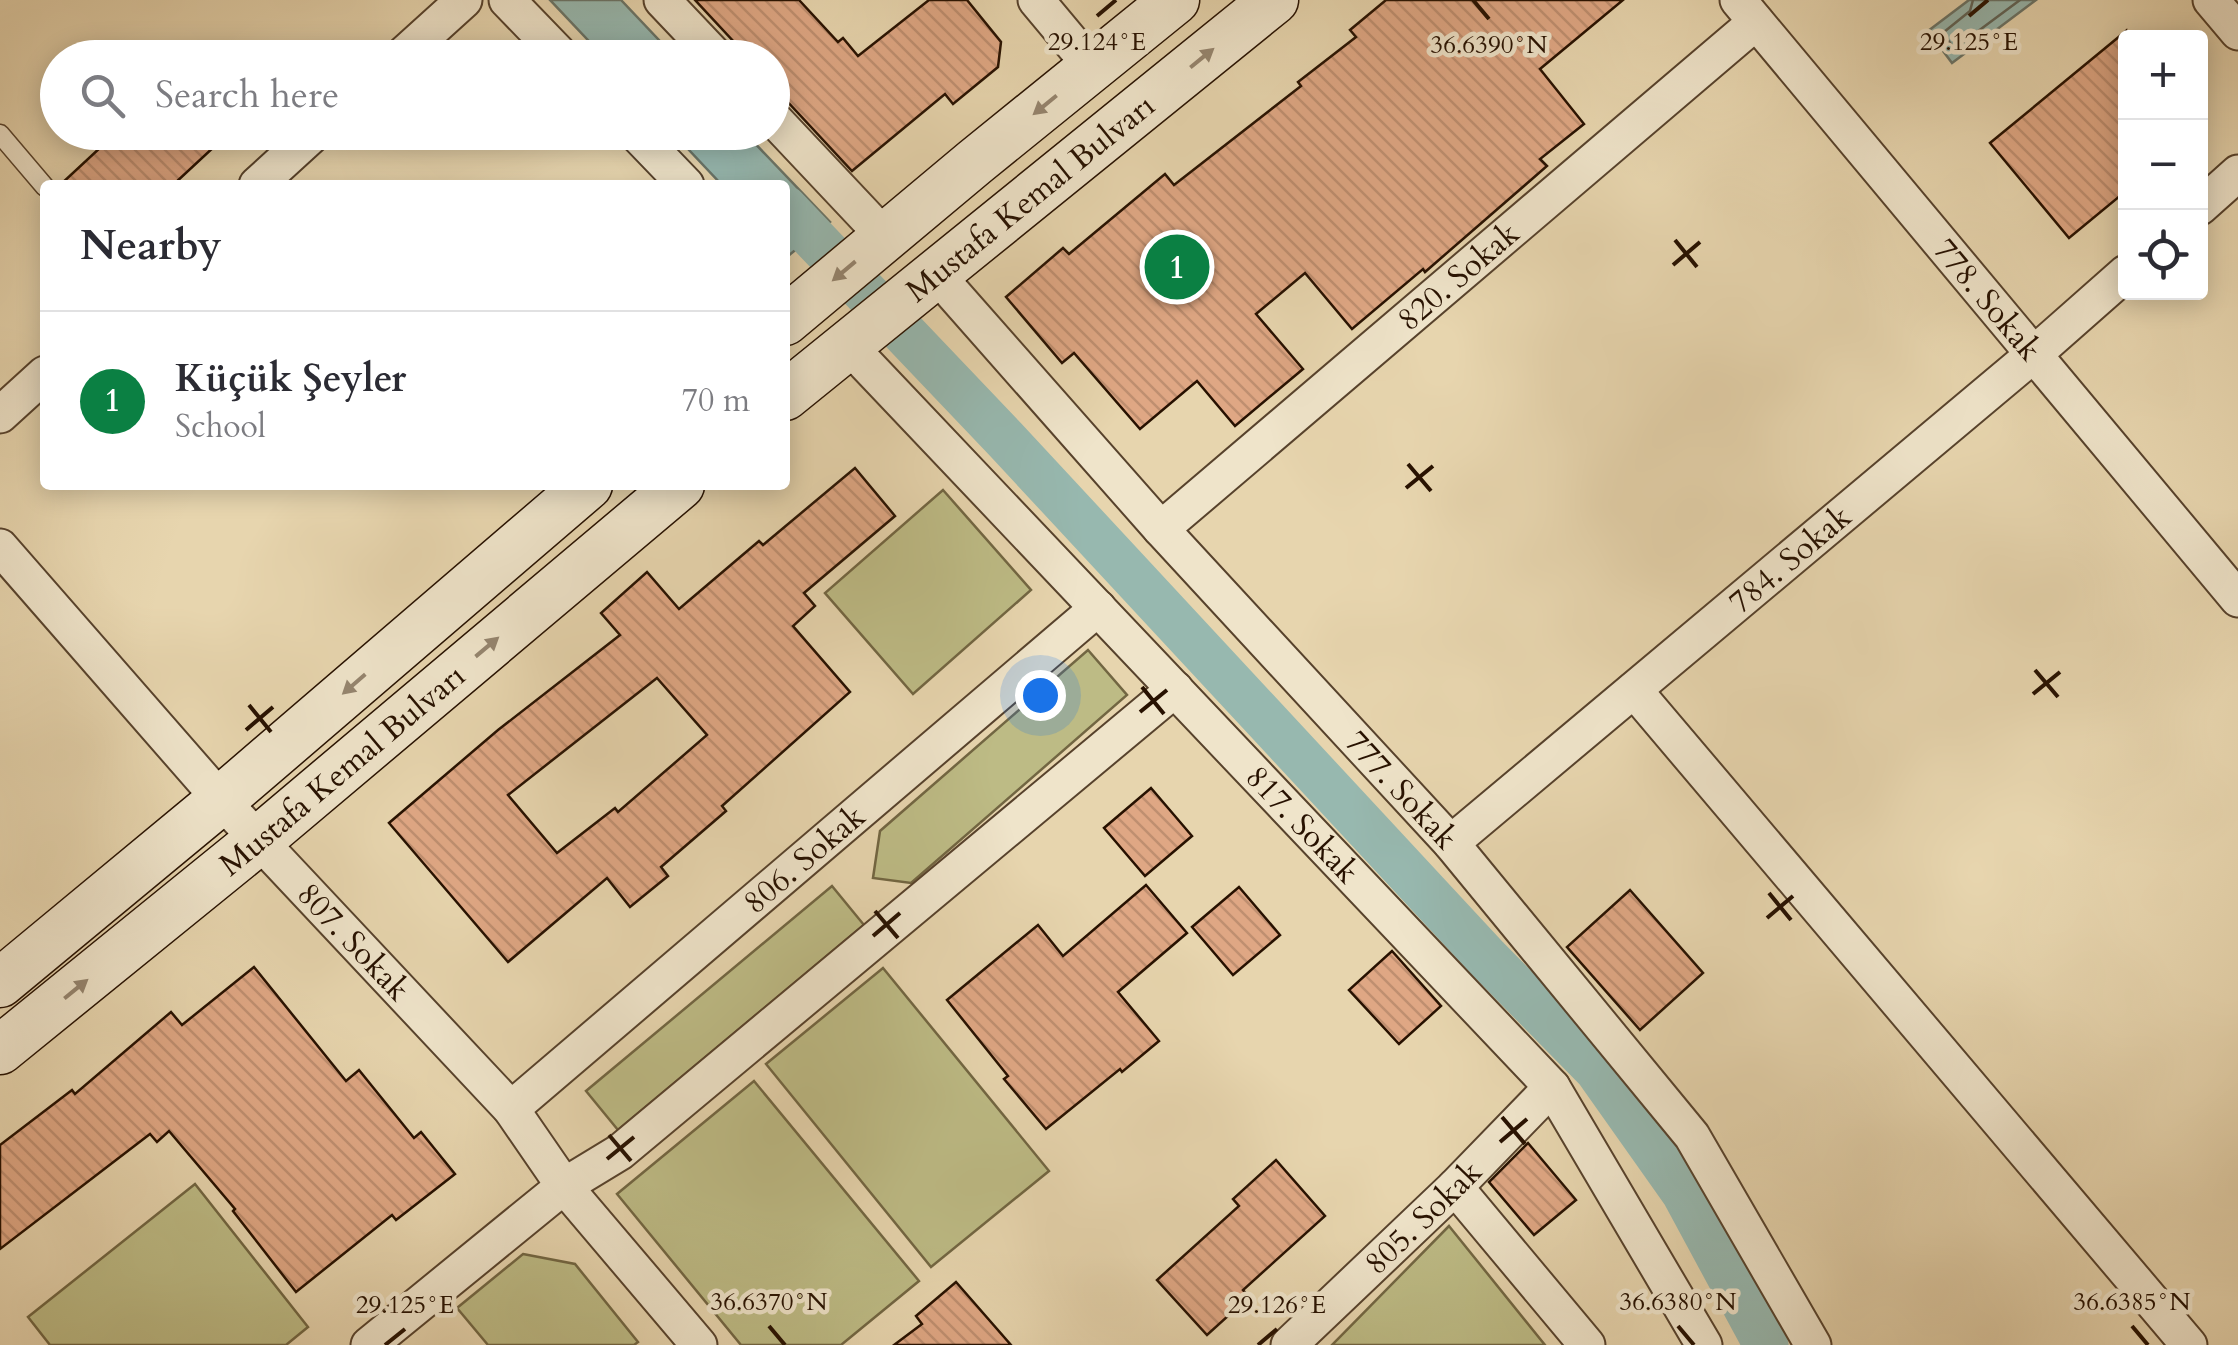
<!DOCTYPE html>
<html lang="en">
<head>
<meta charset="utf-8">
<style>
	body { margin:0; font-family:Cardo,serif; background:#f7f7f7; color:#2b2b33 }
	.controls { position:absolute; right:30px; top:30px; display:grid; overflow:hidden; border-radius:10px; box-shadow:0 5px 25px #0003 }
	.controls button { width:90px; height:90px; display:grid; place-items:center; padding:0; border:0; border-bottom:2px solid #e1e1e2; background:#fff; color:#2b2b33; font:50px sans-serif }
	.you { position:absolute; left:1040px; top:695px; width:35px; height:35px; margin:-25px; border:8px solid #fff; border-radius:50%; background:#1a73e8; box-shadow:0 0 0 15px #1a73e833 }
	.badge { display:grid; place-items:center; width:65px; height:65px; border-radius:50%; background:#0b8043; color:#fff; font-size:32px; font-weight:700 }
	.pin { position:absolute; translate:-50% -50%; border:5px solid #fff; box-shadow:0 2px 10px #0006 }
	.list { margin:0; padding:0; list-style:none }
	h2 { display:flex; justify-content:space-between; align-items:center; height:130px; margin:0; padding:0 40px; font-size:42px }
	h2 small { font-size:32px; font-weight:400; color:#7c7c81 }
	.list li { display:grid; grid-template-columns:65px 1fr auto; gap:30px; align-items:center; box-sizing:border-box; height:180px; padding:0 40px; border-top:2px solid #e1e1e2 }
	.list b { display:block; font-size:38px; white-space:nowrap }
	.list p { margin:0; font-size:32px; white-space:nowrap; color:#7c7c81 }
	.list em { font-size:32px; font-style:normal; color:#7c7c81 }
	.icon { flex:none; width:55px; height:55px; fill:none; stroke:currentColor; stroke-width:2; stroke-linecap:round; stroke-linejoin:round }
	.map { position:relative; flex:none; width:2238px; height:1345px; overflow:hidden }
	.search { position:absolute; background:#fff; box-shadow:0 5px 25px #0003; left:40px; top:40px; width:750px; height:110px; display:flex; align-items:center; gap:25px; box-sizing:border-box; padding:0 35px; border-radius:55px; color:#7c7c81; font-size:38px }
	.panel { position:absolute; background:#fff; box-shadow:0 5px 25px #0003; left:40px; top:180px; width:750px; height:310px; border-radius:10px }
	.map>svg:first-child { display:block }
	.green { fill:#bdbb85; stroke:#726642; stroke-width:2.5 }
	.water { fill:#97b8af; stroke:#6a7569; stroke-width:2.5 }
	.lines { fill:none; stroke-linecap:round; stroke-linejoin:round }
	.shore { stroke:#5f6458; stroke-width:2.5 }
	.canal { stroke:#97b8af; stroke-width:45 }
	.building { fill:url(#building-back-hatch); stroke:#271100; stroke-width:2.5; fill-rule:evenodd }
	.lane-casing { stroke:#57422c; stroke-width:21 }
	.street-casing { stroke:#57422c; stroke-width:39 }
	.secondary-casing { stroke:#271100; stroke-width:51 }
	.lane { stroke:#efe4ca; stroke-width:18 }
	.street { stroke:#efe4ca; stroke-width:35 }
	.secondary { stroke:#efe4ca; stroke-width:48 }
	.oneway { fill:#95856f }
	.ticks { fill:none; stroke:#271100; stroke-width:4 }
	.labels { text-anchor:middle; stroke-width:9; stroke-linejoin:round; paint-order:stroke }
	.street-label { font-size:32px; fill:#271100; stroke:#efe4ca }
	.ticks-label { font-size:25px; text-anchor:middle; fill:#271100; stroke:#efe4ca; stroke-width:9; stroke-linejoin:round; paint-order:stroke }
</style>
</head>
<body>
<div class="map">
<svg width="2238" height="1345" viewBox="0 0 2238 1345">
	<defs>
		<pattern id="building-back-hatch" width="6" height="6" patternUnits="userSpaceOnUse" patternTransform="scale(2.5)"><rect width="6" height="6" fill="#dfa784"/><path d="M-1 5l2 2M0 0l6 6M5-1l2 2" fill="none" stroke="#bf8f70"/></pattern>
	</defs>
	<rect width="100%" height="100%" fill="#e7d5ae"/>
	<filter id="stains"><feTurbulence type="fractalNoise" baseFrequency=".002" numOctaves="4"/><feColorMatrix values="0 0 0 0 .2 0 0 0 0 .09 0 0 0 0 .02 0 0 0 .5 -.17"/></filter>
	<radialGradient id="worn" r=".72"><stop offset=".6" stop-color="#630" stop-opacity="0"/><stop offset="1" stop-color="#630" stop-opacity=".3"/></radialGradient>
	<g class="green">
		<path d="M 943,490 L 1031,590 L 913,694 L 825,593 Z"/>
		<path d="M 1088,650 L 1127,695 L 911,883 L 873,878 L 880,831 Z"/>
		<path d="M 832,886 L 864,925 L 618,1130 L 586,1091 Z"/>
		<path d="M 883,968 L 1049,1171 L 931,1267 L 766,1064 Z"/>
		<path d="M 754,1081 L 919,1281 L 841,1345 L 741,1345 L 617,1194 Z"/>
		<path d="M 195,1184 L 308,1327 L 286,1345 L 50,1345 L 28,1317 Z"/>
		<path d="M 1449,1226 L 1545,1345 L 1332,1345 Z"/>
		<path d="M 523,1254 L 575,1264 L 638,1342 L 634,1345 L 488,1345 L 457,1308 Z"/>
	</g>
	<g class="water">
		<path d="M 550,0 L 621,0 L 675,57 L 604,57 Z"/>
		<path d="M 1969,0 L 2036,0 L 1952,63 L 1928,31 Z"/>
		<path d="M 673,133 L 745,133 L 830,222 L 788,256 L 785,253 L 785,185 L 722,185 Z"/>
	</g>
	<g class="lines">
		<path class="shore" d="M 1973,0 L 1970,11 L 1944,32 L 1945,36 L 1953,47 L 1958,46 L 2020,0"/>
		<path class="canal" d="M 785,208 L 1005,439 L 1487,958 L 1597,1070 L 1684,1193 L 1766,1345"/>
	</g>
	<g class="building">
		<path d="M 695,0 L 799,0 L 838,42 L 843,38 L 858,56 L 929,0 L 967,0 L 1001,42 L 998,67 L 953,104 L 945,94 L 852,171 L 772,85 L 772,58 L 749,58 Z"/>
		<path d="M 1386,0 L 1623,0 L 1540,69 L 1584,124 L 1540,159 L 1547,166 L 1425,272 L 1423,269 L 1352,329 L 1305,273 L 1256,314 L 1303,369 L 1235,426 L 1197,381 L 1140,429 L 1074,353 L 1062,363 L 1006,297 L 1063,248 L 1069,254 L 1165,174 L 1174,185 L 1301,86 L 1298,82 L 1356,37 L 1350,30 Z"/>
		<path d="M 2126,31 L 2126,191 L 2069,238 L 1990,143 Z"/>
		<path d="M 117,132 L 230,132 L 173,185 L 60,185 Z"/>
		<path d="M 855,468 L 895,516 L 804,593 L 815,606 L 793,626 L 850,692 L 722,806 L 726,811 L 661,867 L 668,876 L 630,907 L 607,878 L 508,962 L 389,823 L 498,730 L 620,635 L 601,613 L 647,572 L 679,609 L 759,541 L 763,545 ZM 657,678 L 707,735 L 618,812 L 615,808 L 557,853 L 508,795 Z"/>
		<path d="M 1151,788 L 1192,836 L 1145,876 L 1104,828 Z"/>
		<path d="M 1146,885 L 1187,933 L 1118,992 L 1159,1041 L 1122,1072 L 1120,1069 L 1046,1129 L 1004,1079 L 1008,1076 L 947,1000 L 1038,925 L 1063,956 Z"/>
		<path d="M 1239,887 L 1280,935 L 1233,975 L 1192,927 Z"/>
		<path d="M 1630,890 L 1703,973 L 1640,1030 L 1567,947 Z"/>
		<path d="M 1392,951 L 1441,1006 L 1399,1044 L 1349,990 Z"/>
		<path d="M 254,967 L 346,1081 L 359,1070 L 414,1138 L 421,1132 L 455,1174 L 396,1220 L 392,1215 L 296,1292 L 233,1211 L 235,1209 L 169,1131 L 157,1142 L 150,1134 L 0,1249 L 0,1145 L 72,1090 L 75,1094 L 171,1012 L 182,1025 Z"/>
		<path d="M 1528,1143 L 1576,1200 L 1534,1235 L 1489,1182 Z"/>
		<path d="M 1276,1160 L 1325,1216 L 1243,1290 L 1249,1297 L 1207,1335 L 1157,1280 L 1239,1206 L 1233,1199 Z"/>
		<path d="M 956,1282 L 1011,1345 L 894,1345 L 922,1324 L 916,1316 Z"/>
	</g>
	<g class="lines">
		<defs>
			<path id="lane" d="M 0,134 L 45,187"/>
			<g id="street">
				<path d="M 507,0 L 563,58"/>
				<path d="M 662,0 L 717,58"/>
				<path d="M 1036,0 L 1092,67"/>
				<path id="s1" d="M 1738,0 L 2238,599"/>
				<path d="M 2211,0 L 2238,32"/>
				<path d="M 400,58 L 464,0"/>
				<path d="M 772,117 L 885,237"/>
				<path d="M 635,132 L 686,185"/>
				<path d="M 257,185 L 315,132"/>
				<path d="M 2200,207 L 2238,173"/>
				<path id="s2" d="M 936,274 L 1161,529 L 1451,843 L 1692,1136 L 1813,1345"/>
				<path id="s3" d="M 847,344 L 1552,1087 L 1704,1345"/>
				<path d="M 0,415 L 45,374"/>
				<path id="s4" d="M 1161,529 L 1756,22"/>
				<path id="s5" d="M 0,547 L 221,800 L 511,1109 L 564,1186 L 699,1345"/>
				<path d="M 1634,690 L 2189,1345"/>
				<path id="s6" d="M 1451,843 L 2033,355 L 2126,273"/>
				<path id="s7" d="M 511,1109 L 1098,608"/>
				<path d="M 1455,1187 L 1587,1345"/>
				<path d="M 369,1345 L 564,1186 L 620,1152 L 1175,689"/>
				<path id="s8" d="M 1289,1345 L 1455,1187 L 1552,1087"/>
			</g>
			<g id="secondary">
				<path d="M 785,321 L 975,162 L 1175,0"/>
				<path id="s9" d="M 785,396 L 1274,0"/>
				<path d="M 0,983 L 221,800 L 588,485"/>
				<path id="s10" d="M 0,1050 L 260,839 L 680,485"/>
			</g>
		</defs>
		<use href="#lane" class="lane-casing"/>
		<use href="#street" class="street-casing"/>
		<use href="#secondary" class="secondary-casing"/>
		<use href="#lane" class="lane"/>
		<use href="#street" class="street"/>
		<use href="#secondary" class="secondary"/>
	</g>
	<defs><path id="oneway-solid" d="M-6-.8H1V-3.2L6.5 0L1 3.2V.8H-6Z" transform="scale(2.5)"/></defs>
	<g class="oneway">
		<use href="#oneway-solid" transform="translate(1202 58) rotate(-39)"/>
		<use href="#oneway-solid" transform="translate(1045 105) rotate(141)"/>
		<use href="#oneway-solid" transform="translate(844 271) rotate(140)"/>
		<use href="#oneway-solid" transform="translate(487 647) rotate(-40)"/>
		<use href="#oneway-solid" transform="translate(354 684) rotate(139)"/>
		<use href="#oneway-solid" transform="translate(76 989) rotate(-39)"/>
	</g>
	<path class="ticks" d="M 1473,0 L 1489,19M 1097,16 L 1116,0M 1969,16 L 1988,0M 1675,240 L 1697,267M 1673,265 L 1700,242M 1408,464 L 1431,491M 1406,488 L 1433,466M 2035,670 L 2058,697M 1142,687 L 1164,714M 2033,694 L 2060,672M 249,705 L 271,732M 1140,712 L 1167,690M 246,730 L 273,707M 1769,893 L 1791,920M 875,911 L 898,938M 1767,918 L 1793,896M 873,936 L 900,913M 1502,1117 L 1525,1144M 609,1135 L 631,1161M 1500,1142 L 1527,1119M 607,1159 L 634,1137M 769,1326 L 785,1345M 1678,1326 L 1694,1345M 2132,1326 L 2148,1345M 385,1345 L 405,1329M 1258,1345 L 1277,1329"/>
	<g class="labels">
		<g class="street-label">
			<text dy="11" stroke="none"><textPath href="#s9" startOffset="315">Mustafa Kemal Bulvarı</textPath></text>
			<text dy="11" stroke="none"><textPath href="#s4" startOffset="390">820. Sokak</textPath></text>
			<text dy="11" stroke="none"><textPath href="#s1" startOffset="390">778. Sokak</textPath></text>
			<text dy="11" stroke="none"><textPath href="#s6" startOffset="442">784. Sokak</textPath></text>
			<text dy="11" stroke="none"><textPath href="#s10" startOffset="442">Mustafa Kemal Bulvarı</textPath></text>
			<text dy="11" stroke="none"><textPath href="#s2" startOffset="695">777. Sokak</textPath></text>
			<text dy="11" stroke="none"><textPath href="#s3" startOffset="662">817. Sokak</textPath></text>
			<text dy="11" stroke="none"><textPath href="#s7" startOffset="385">806. Sokak</textPath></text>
			<text dy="11" stroke="none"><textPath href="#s5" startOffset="530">807. Sokak</textPath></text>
			<text dy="11" stroke="none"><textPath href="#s8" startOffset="185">805. Sokak</textPath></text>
		</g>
	</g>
	<g class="ticks-label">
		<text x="1097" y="50">29.124°E</text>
		<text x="1969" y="50">29.125°E</text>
		<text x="1489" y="53">36.6390°N</text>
		<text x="769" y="1310">36.6370°N</text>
		<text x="1678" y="1310">36.6380°N</text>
		<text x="2132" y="1310">36.6385°N</text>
		<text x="405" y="1313">29.125°E</text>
		<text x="1277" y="1313">29.126°E</text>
	</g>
	<rect width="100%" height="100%" filter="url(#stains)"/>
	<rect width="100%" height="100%" fill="url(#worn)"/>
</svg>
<div class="controls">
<button>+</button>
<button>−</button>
<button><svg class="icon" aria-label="locate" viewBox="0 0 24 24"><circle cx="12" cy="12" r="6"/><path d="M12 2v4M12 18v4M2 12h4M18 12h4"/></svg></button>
</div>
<div class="you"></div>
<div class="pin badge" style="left:1177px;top:267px">1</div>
<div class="search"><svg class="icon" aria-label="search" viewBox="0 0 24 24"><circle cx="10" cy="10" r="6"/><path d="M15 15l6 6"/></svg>Search here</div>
<section class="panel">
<h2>Nearby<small></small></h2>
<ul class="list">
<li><span class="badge">1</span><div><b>Küçük Şeyler</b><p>School</p></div><em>70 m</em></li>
</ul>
</section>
</div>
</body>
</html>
